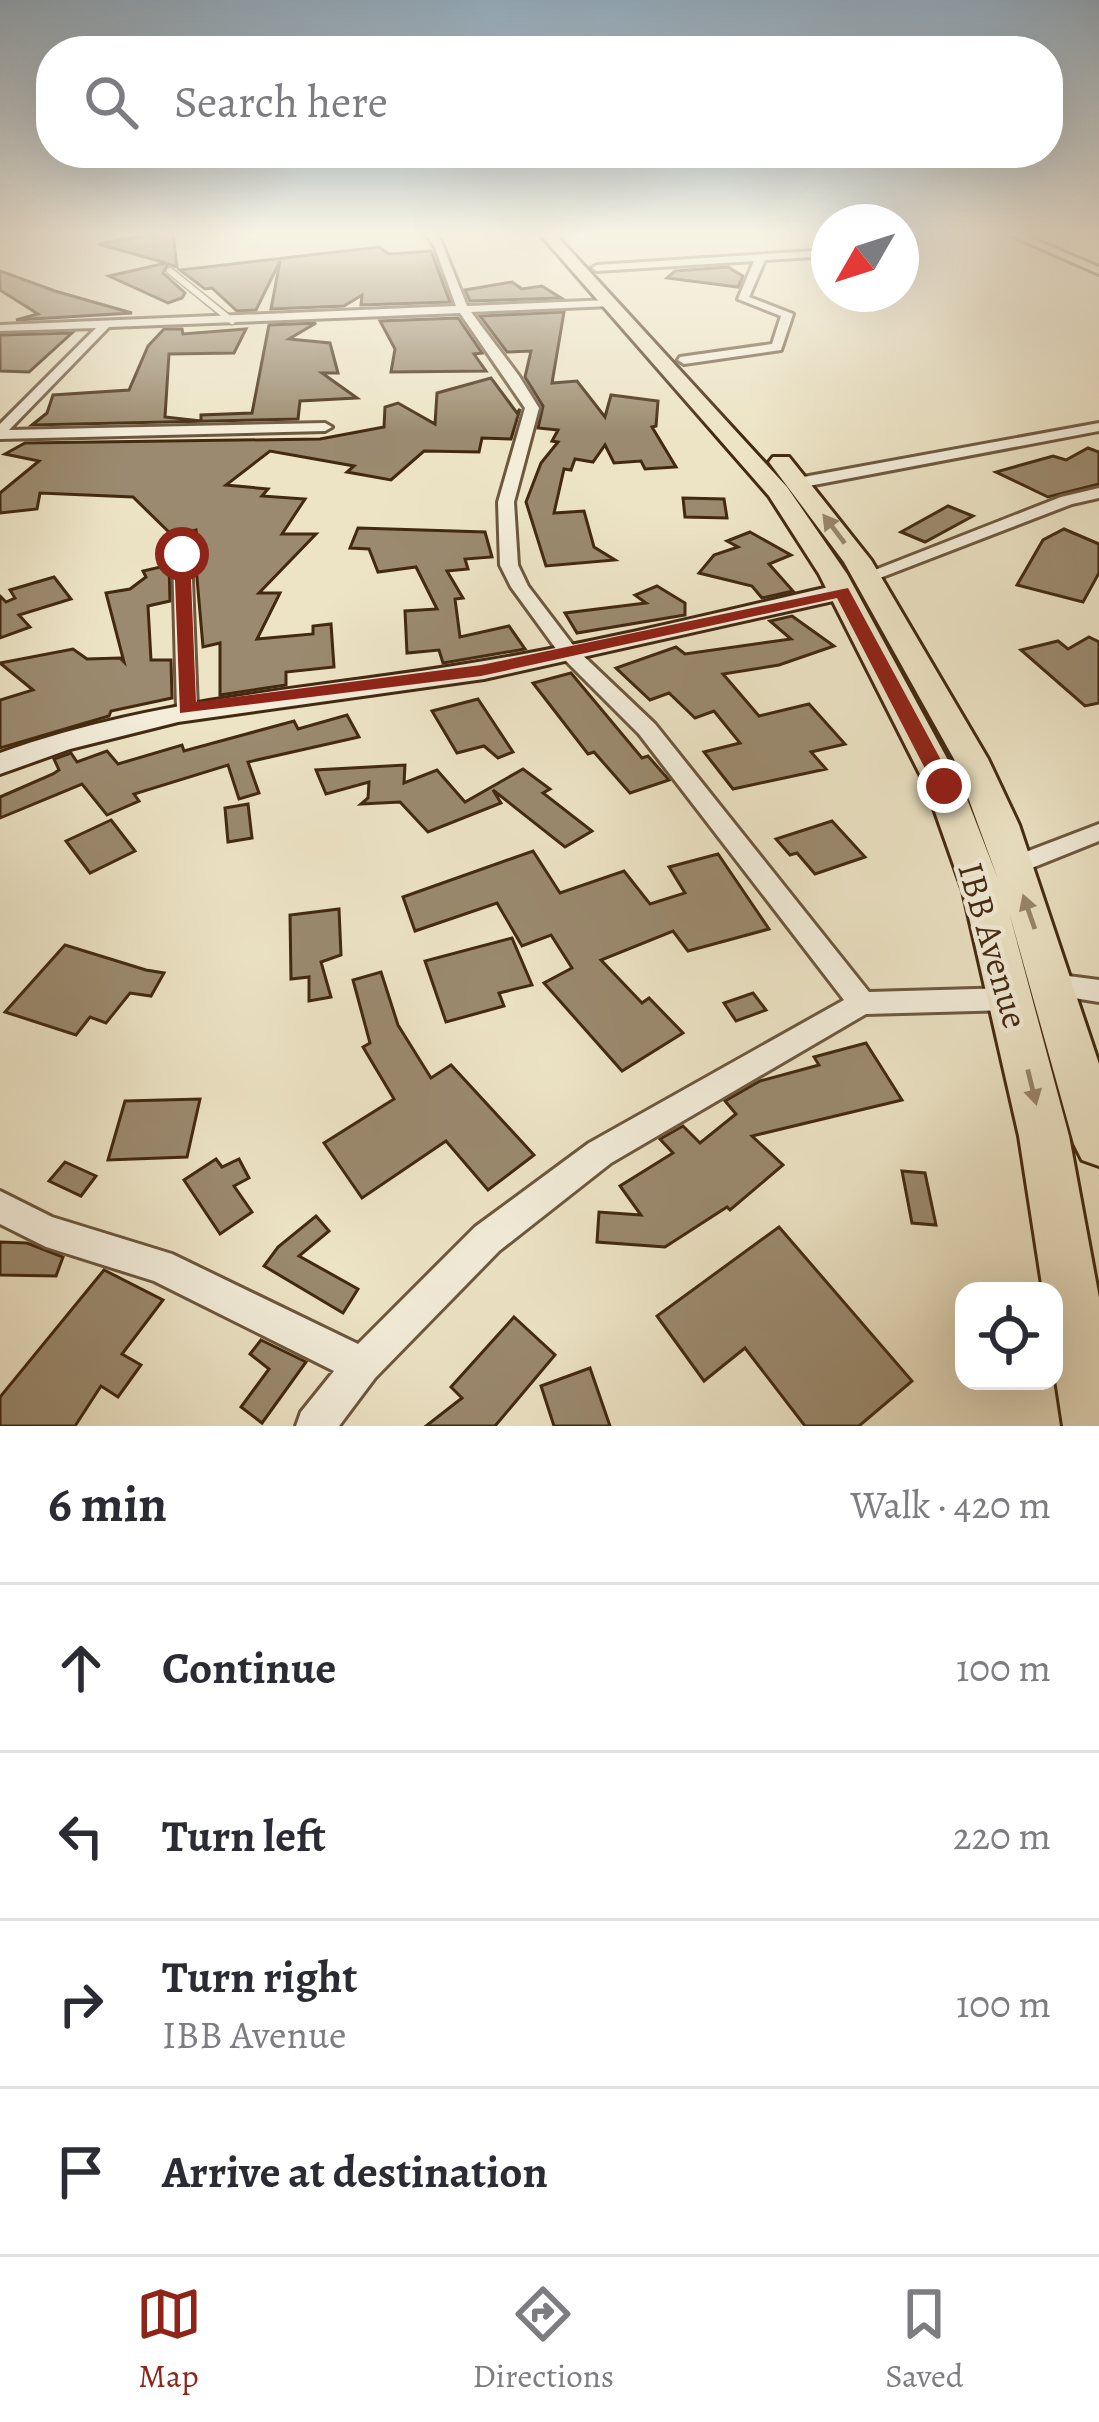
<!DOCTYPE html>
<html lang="en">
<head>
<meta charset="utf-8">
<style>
	body { margin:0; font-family:Alegreya,serif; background:#f7f7f7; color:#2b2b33 }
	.controls { position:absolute; right:36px; bottom:36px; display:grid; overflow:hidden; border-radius:24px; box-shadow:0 12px 48px #0002 }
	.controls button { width:108px; height:108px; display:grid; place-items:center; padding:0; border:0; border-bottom:3px solid #e1e1e2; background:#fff; color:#2b2b33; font:60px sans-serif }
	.compass { position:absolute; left:811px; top:204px; width:108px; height:108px; border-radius:50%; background:#fff; box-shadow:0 12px 48px #0002; rotate:231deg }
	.stop { position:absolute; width:36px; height:36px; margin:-27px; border:9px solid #8f2418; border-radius:50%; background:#fff }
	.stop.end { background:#8f2418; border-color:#fff; box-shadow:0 3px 12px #0008 }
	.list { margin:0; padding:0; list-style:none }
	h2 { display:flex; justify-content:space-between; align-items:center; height:156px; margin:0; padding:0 48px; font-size:51px }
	h2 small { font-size:39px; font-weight:400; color:#7c7c81 }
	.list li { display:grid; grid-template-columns:78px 1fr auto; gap:36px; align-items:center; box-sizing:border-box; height:168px; padding:0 48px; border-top:3px solid #e1e1e2 }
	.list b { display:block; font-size:45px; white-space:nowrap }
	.list p { margin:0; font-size:39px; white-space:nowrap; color:#7c7c81 }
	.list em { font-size:39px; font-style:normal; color:#7c7c81 }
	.icon { flex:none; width:66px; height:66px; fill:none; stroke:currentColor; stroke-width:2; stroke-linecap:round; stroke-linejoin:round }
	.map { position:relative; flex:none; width:1099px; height:1426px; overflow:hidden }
	.search { position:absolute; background:#fff; box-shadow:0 12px 48px #0002; left:36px; right:36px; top:36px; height:132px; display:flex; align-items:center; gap:30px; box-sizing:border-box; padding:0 42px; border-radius:48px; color:#7c7c81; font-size:45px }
	.sheet { height:828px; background:#fff }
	nav { display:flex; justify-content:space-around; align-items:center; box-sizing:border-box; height:168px; border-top:3px solid #e1e1e2; background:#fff; font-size:33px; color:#7c7c81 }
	nav a { display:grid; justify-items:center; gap:6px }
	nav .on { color:#8f2418 }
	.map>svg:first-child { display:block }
	.building { fill:#9b8a6f; stroke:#422910; stroke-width:3 }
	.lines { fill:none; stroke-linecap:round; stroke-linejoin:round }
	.lane-casing { stroke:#6d583e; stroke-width:9 }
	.street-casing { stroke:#6d583e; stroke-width:6 }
	.secondary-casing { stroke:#422910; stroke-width:6 }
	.primary-casing { stroke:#422910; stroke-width:6 }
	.lane { stroke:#f3edda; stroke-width:6 }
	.street { fill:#f3edda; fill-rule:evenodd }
	.secondary { fill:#f3edda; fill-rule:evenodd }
	.primary { fill:#ede4c6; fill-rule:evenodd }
	.oneway { fill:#98866b }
	.route { fill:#8f2418 }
	.labels { text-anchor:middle; stroke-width:9; stroke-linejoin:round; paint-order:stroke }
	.street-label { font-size:36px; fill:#422910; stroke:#f3edda }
</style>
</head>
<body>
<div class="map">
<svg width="1099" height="1426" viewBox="0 0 1099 1426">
	<rect width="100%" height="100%" fill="#ede4c6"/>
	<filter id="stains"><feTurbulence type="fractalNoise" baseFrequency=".00167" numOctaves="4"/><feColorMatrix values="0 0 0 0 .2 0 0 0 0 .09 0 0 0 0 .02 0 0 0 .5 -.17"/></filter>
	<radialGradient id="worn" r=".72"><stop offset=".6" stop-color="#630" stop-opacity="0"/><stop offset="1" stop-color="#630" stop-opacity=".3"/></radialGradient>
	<g class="building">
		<path d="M 152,234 L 173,234 L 177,267 L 168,264 L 163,273 L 185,293 L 182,298 L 168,303 L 109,276 L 166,263 L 98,244 Z"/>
		<path d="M 379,247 L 389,254 L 431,251 L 450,302 L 361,305 L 362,295 L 344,306 L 271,309 L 280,261 L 256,310 L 237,311 L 212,288 L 205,289 L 180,270 Z"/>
		<path d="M 728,267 L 743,276 L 738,287 L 667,278 L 675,271 Z"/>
		<path d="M 0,271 L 55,291 L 132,313 L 16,320 L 38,314 L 0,290 Z"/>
		<path d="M 512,282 L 522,289 L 542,286 L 561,298 L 470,301 L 465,290 Z"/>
		<path d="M 564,312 L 552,383 L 577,381 L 605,417 L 611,395 L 658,401 L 656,426 L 652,427 L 676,467 L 645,469 L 641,461 L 614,463 L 605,445 L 593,462 L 575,459 L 571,470 L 564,469 L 554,513 L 584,511 L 594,547 L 615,560 L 546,566 L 526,502 L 541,463 L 558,442 L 552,441 L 558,430 L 538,428 L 543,406 L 525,377 L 531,351 L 507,352 L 480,316 Z"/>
		<path d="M 458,318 L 482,353 L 474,354 L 486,371 L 391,372 L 395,349 L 380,321 Z"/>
		<path d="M 316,323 L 289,339 L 330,343 L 338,373 L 322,373 L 357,398 L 300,401 L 298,419 L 32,425 L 47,413 L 53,395 L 129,390 L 148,346 L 164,329 L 182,329 L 183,334 L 246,329 L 234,353 L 169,354 L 165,417 L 201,421 L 201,415 L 252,413 L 269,325 Z"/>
		<path d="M 72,333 L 29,372 L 0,371 L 0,335 Z"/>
		<path d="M 491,378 L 517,413 L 520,409 L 511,439 L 482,438 L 479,452 L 424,451 L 391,480 L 347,472 L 354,466 L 270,451 L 226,485 L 268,489 L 262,496 L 305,499 L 282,534 L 316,534 L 259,593 L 280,593 L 257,639 L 313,634 L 313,626 L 331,624 L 334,667 L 286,672 L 286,685 L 220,695 L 220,643 L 203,647 L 196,567 L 202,567 L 196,530 L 174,537 L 133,497 L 40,493 L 37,509 L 0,513 L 0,493 L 39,461 L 5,454 L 25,443 L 320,439 L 384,427 L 385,407 L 398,403 L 435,424 L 437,393 Z"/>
		<path d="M 1088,448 L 1099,452 L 1099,484 L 1048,497 L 996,472 L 1053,456 L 1066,460 Z"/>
		<path d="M 683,498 L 724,499 L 727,518 L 685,517 Z"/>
		<path d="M 948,506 L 973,516 L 925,542 L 901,532 Z"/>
		<path d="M 358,528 L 485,532 L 492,557 L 465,559 L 468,569 L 447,571 L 463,598 L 455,599 L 460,637 L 509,626 L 525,649 L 443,663 L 439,650 L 407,653 L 405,611 L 437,609 L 416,567 L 378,572 L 369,549 L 350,548 Z"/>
		<path d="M 1064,529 L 1099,544 L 1099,573 L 1083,602 L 1017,585 L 1043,540 Z"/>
		<path d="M 750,532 L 791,555 L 769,564 L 793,591 L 762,598 L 752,586 L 699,573 L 714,555 L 738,547 L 727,541 Z"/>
		<path d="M 169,565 L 170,601 L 148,606 L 151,660 L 171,660 L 172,698 L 111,711 L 109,716 L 0,748 L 0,700 L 33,690 L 0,663 L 73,649 L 87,659 L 120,658 L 124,662 L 106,593 L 130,589 L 146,577 L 143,571 Z"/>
		<path d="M 54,577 L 71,599 L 19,615 L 30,627 L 0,638 L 0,596 L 6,602 L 15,598 L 10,590 Z"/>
		<path d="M 657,586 L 685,603 L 685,615 L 577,633 L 565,613 L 646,603 L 635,595 Z"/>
		<path d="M 792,616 L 834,646 L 779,665 L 723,674 L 759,716 L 809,704 L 845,744 L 811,752 L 826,769 L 733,789 L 704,752 L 740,743 L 714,711 L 695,718 L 669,693 L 650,700 L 616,668 L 676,647 L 685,654 L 791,639 L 770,621 Z"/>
		<path d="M 1089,637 L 1099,642 L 1099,703 L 1085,706 L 1021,650 L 1058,641 L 1068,649 Z"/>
		<path d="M 571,673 L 642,758 L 648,756 L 669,780 L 630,793 L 594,752 L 588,754 L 533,683 Z"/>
		<path d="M 478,699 L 513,752 L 498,758 L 484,746 L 457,753 L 432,711 Z"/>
		<path d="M 347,715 L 359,737 L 248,762 L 259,793 L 239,799 L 228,765 L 134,794 L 139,801 L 107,815 L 82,784 L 0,818 L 0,797 L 53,774 L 59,770 L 54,759 L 71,753 L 77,762 L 107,751 L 118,764 L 182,745 L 184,751 L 294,721 L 298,729 Z"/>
		<path d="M 405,765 L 404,783 L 437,770 L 465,802 L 523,769 L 550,789 L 543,793 L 592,831 L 565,847 L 493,790 L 501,803 L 428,832 L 400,802 L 361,804 L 368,798 L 369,782 L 326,794 L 316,770 Z"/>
		<path d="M 248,804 L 252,838 L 228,842 L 225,808 Z"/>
		<path d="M 111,820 L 135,851 L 90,873 L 66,841 Z"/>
		<path d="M 832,821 L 865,857 L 815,874 L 797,853 L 790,855 L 776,839 Z"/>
		<path d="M 533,851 L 560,893 L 624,871 L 650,904 L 685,893 L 669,867 L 718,854 L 769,929 L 688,951 L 673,931 L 601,960 L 642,1003 L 649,998 L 683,1033 L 622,1071 L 544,983 L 572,968 L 551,935 L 522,946 L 497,903 L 415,931 L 403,897 Z"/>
		<path d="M 339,909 L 341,955 L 321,962 L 331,997 L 309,1001 L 309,977 L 291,979 L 290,915 Z"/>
		<path d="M 512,938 L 532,985 L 499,993 L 504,1006 L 446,1022 L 425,961 Z"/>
		<path d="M 65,945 L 146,970 L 164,973 L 151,996 L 130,993 L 106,1023 L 90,1017 L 76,1035 L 5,1012 Z"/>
		<path d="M 381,972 L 398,1025 L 431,1078 L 451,1065 L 534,1155 L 488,1190 L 446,1141 L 362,1198 L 324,1143 L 394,1099 L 363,1047 L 370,1043 L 353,980 Z"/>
		<path d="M 753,993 L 766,1010 L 736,1021 L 724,1003 Z"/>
		<path d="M 866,1043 L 902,1100 L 752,1136 L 783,1165 L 730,1210 L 727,1207 L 665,1247 L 597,1242 L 599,1212 L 641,1215 L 620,1186 L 673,1153 L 660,1139 L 683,1126 L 700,1143 L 736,1114 L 725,1101 L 760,1081 L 819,1065 L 814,1057 Z"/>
		<path d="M 200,1099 L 187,1157 L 108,1160 L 125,1101 Z"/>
		<path d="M 216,1159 L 222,1167 L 239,1159 L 249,1178 L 234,1186 L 252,1212 L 220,1234 L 184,1180 Z"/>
		<path d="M 65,1162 L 96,1176 L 81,1196 L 49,1181 Z"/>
		<path d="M 902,1171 L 925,1173 L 936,1225 L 912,1223 Z"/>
		<path d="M 316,1216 L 329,1231 L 299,1256 L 358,1289 L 343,1313 L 264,1266 L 278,1247 Z"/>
		<path d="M 779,1227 L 912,1381 L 859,1426 L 805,1426 L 745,1348 L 704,1381 L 657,1316 Z"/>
		<path d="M 0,1242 L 27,1243 L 63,1257 L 56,1276 L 0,1275 Z"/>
		<path d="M 104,1270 L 163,1300 L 122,1354 L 141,1365 L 118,1397 L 101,1386 L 75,1426 L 0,1426 L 0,1397 Z"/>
		<path d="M 514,1317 L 555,1355 L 495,1426 L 426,1426 L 462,1398 L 451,1387 Z"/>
		<path d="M 261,1340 L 306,1362 L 262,1423 L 241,1407 L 269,1369 L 250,1354 Z"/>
		<path d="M 590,1368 L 610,1426 L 554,1426 L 541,1386 Z"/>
	</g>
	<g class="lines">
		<defs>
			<path id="lane" d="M 170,271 L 232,321"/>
			<g id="street">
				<path d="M 426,234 L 436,234 L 441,241 L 467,306 L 610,300 L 616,303 L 610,306 L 471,312 L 519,376 L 539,408 L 514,502 L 518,565 L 528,586 L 576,649 L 655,724 L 869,992 L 1011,988 L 1021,991 L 1025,999 L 1021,1007 L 1011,1010 L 866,1014 L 611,1163 L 499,1251 L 375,1378 L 339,1426 L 296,1426 L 301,1412 L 334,1371 L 154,1281 L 46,1247 L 0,1224 L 0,1191 L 52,1217 L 172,1254 L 358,1344 L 475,1227 L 589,1143 L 844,1000 L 639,734 L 562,657 L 511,587 L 500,565 L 498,502 L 525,408 L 460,313 L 109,327 L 9,430 L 325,423 L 332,427 L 325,431 L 0,439 L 0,424 L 96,328 L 0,331 L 0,325 L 456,306 L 435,248 Z"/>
				<path d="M 1008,234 L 1021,234 L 1099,267 L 1099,274 Z"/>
				<path d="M 829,250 L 829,256 L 765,260 L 749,297 L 793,314 L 781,350 L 684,364 L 678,360 L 680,357 L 772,344 L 781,316 L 738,299 L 754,261 L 597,271 L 592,268 L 597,265 Z"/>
				<path d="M 1099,423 L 1099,431 L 798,488 L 790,483 L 798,478 Z"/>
				<path d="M 1099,488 L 1099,498 L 1072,504 L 872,581 L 866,582 L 857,577 L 1061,497 Z"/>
				<path d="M 182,549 L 191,554 L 197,709 L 187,715 L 177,709 L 173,554 Z"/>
				<path d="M 1099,824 L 1099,841 L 1014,875 L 1005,872 L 1002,866 L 1005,860 Z"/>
				<path d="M 1053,974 L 1099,980 L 1099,1002 L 1043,993 L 1039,985 L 1043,977 Z"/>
			</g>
			<path id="secondary" d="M 842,584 L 855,592 L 851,597 L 484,679 L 178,722 L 70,749 L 0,774 L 0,753 C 157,696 321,689 484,661 C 605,641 723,611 842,584 Z"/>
			<path id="primary" d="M 540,234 L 555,234 L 787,487 L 847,574 L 962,786 L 998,879 L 954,759 L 844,562 L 769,462 L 773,457 L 789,457 L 871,560 L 988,759 L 1019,825 L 1099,1064 L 1099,1166 L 1082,1160 L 1074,1144 L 1009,912 L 1069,1136 L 1099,1298 L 1099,1426 L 1063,1426 L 1054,1367 L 1054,1291 L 1043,1291 L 1019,1136 L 963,891 L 926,786 L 819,574 L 769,496 Z"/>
		</defs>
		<use href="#lane" class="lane-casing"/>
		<use href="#street" class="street-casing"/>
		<use href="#secondary" class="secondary-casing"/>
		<use href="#primary" class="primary-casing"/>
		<use href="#lane" class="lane"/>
		<use href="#street" class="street"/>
		<use href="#secondary" class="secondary"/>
		<use href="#primary" class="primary"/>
	</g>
	<defs><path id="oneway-solid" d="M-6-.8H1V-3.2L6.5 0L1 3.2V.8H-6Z" transform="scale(3)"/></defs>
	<g class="oneway">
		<use href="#oneway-solid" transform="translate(834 529) rotate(-127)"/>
		<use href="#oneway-solid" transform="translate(1029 912) rotate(-109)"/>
		<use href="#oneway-solid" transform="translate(1032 1087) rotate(76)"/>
	</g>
	<linearGradient id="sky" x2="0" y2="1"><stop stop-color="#93aec2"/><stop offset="0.54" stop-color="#f7f3e5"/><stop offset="1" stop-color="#f7f3e5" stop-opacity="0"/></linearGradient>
	<rect width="1099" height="434" fill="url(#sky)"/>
	<path class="route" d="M 182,549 L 190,554 L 196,702 L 481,665 L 848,588 L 955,786 L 944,793 L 934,786 L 837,598 L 481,676 L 180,713 L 174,554 Z"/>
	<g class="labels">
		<g class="street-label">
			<text transform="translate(994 945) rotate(74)" y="13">IBB Avenue</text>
		</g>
	</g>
	<rect width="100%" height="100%" filter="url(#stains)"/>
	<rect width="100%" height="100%" fill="url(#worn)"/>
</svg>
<div class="controls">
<button><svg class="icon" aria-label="locate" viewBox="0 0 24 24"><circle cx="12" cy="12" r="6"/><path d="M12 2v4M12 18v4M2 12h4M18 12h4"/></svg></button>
</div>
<svg class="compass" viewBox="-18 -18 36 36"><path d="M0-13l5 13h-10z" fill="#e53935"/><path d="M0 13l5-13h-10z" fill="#7c7c81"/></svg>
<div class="stop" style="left:182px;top:554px"></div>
<div class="stop end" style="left:944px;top:786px"></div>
<div class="search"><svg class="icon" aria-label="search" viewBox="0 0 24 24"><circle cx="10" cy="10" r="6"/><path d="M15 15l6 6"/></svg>Search here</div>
</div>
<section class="sheet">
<h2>6 min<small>Walk · 420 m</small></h2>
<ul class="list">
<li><svg class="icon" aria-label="ahead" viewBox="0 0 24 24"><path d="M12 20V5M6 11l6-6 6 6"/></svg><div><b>Continue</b></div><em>100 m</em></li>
<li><svg class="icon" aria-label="left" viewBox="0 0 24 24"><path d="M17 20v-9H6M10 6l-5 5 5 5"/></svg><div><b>Turn left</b></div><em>220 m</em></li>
<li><svg class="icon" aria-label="right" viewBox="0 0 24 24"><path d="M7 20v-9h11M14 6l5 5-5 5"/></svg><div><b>Turn right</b><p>IBB Avenue</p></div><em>100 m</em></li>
<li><svg class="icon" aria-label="arrive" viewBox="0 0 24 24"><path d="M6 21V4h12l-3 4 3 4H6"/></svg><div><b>Arrive at destination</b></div></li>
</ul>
</section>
<nav>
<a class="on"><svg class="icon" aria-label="map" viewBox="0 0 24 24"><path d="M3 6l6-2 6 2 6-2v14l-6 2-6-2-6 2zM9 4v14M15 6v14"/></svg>Map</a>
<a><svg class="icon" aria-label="directions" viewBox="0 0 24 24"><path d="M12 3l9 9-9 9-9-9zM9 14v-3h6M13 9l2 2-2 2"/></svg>Directions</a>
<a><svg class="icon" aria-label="saved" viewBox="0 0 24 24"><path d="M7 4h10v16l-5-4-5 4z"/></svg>Saved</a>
</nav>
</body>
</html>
